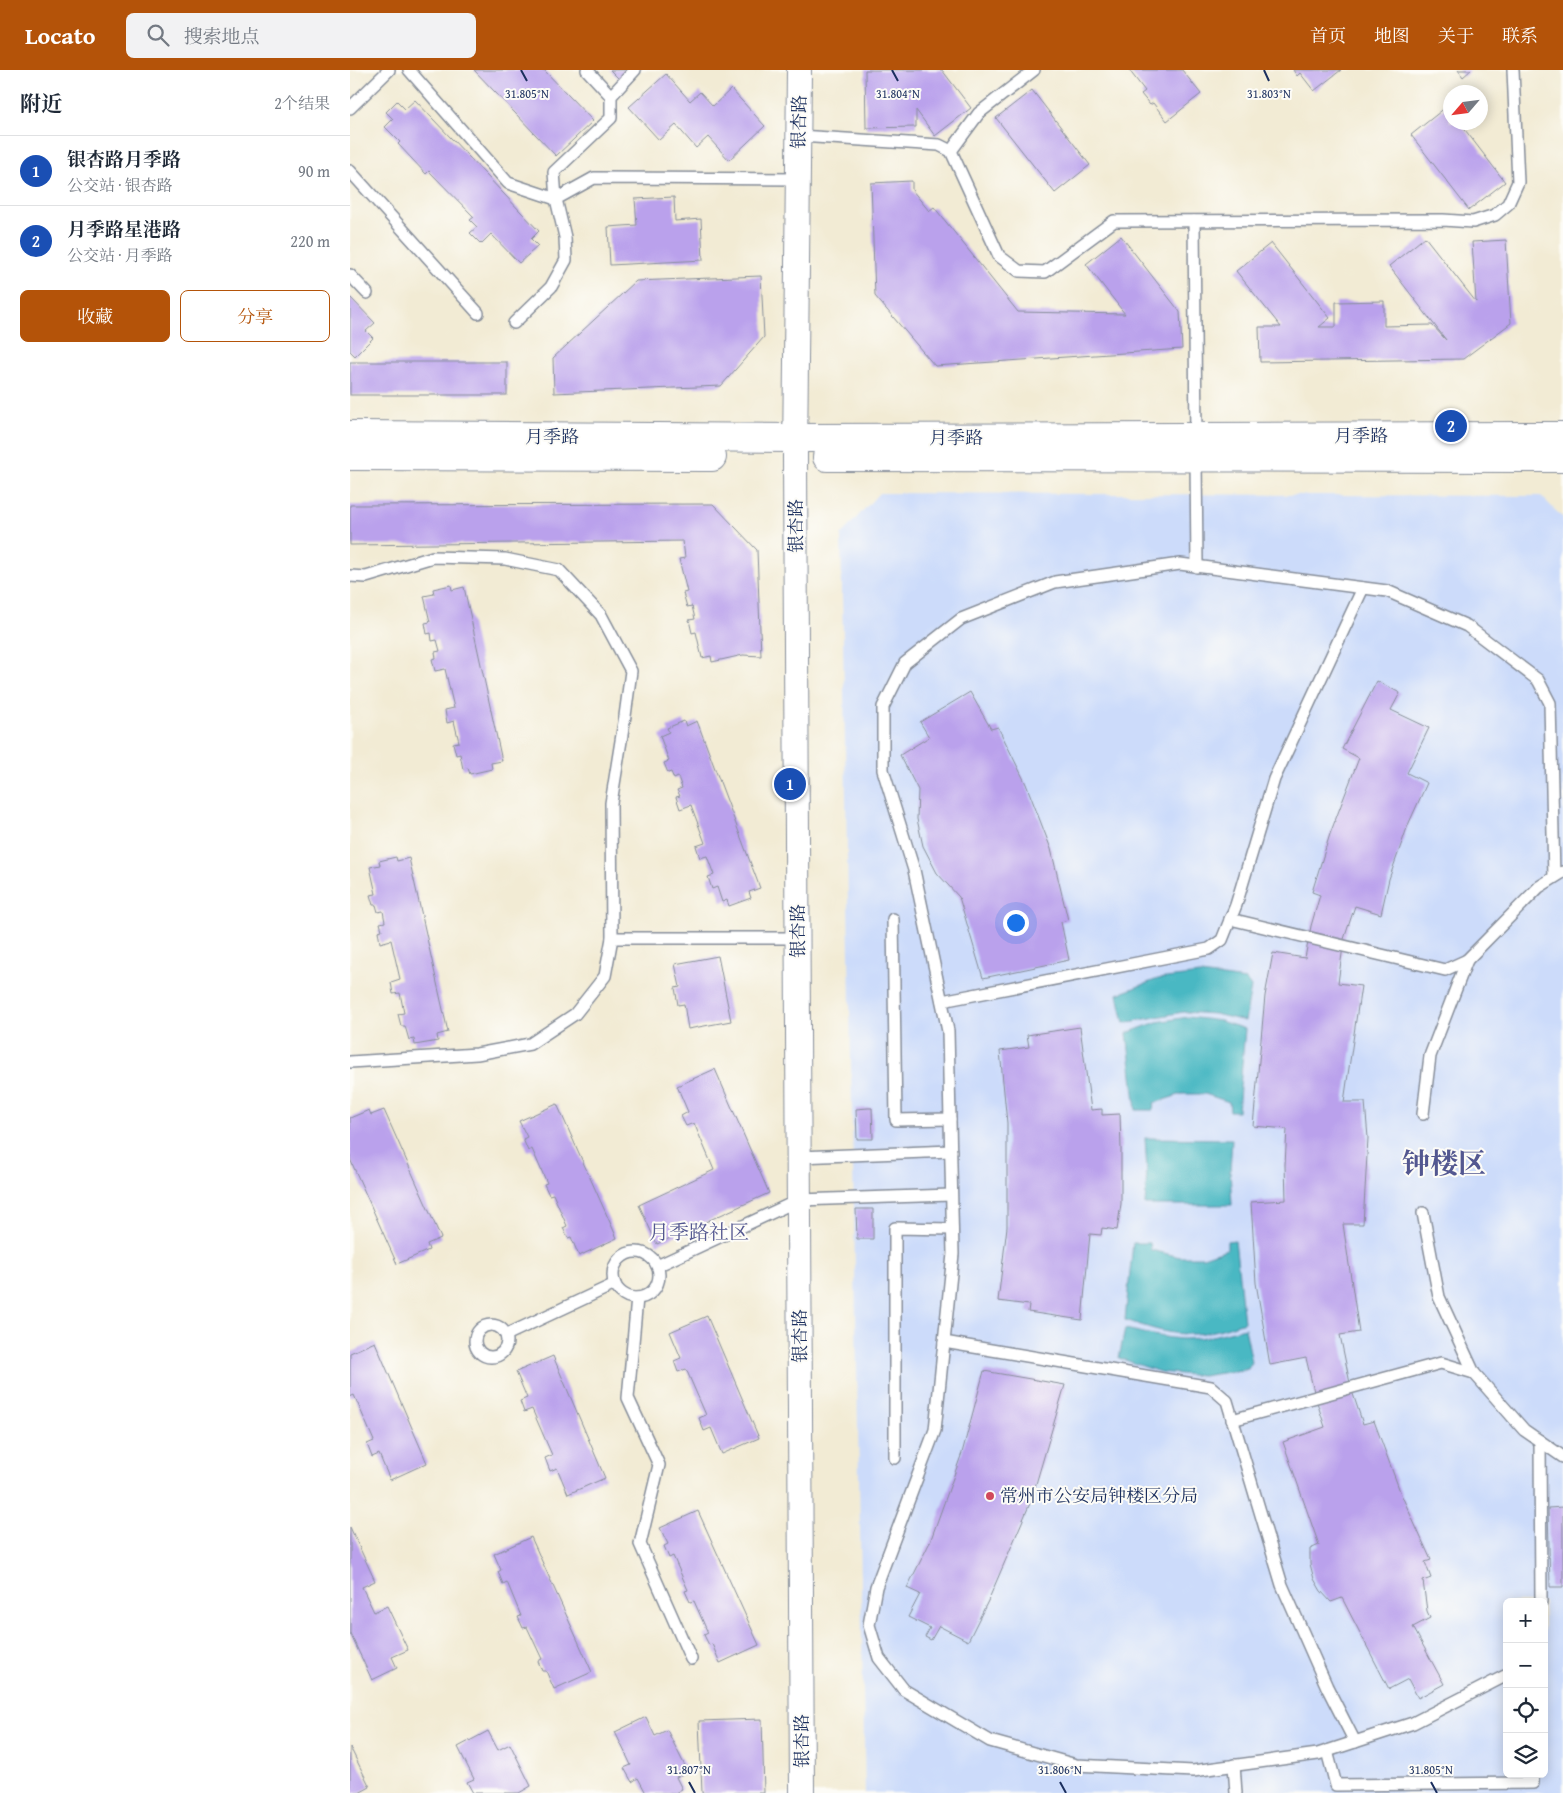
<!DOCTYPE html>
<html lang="zh">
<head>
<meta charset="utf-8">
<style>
	body { margin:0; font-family:"Gentium Book Plus","Noto Serif SC",serif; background:#f2f2f3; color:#1f2937 }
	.controls { position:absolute; right:15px; bottom:15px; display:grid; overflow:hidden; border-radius:8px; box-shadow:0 2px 12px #0003 }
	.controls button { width:45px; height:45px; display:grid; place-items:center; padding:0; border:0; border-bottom:1px solid #e0e1e3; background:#fff; color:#1f2937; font:25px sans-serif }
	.compass { position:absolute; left:1093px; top:15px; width:45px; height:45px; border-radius:50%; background:#fff; box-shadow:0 2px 12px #0003; rotate:242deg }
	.you { position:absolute; left:665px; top:852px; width:18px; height:18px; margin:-12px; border:4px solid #fff; border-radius:50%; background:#1a73e8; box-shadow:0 0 0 8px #1a73e833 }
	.badge { display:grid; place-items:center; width:32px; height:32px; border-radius:50%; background:#b45309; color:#fff; font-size:16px; font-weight:700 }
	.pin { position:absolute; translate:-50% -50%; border:2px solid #fff; box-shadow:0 1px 5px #0006 }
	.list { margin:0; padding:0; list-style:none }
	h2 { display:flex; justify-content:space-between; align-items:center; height:65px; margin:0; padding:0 20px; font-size:21px }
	h2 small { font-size:16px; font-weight:400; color:#747a83 }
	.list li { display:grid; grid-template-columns:32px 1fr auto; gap:15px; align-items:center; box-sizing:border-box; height:70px; padding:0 20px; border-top:1px solid #e0e1e3 }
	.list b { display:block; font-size:19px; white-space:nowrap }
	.list p { margin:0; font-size:16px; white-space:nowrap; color:#747a83 }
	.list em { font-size:16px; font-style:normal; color:#747a83 }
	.actions { display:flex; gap:10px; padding:15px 20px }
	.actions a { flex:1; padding:11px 0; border:1px solid #b45309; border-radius:8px; text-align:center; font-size:18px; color:#b45309 }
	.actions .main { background:#b45309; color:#fff }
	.icon { flex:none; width:28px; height:28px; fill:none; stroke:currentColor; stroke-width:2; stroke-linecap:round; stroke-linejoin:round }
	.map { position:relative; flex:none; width:1213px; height:1723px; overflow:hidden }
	header { display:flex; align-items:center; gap:30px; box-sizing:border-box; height:70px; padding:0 25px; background:#b45309; color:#fff }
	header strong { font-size:24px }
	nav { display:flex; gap:28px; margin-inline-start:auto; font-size:18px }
	.search { width:350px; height:45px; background:#f2f2f3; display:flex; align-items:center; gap:12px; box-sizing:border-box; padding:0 18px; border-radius:8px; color:#747a83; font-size:19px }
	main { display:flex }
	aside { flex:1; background:#fff }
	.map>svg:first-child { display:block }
	.built { fill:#ccdbfa; fill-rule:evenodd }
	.water { fill:#4ab8c3; stroke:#327490 }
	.building { fill:#baa1ec }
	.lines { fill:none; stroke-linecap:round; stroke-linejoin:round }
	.service-casing { stroke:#868d99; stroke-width:14 }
	.minor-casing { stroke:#868d99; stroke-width:26 }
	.tertiary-casing { stroke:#868d99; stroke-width:30 }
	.service { stroke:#fff; stroke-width:11 }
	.minor { stroke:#fff; stroke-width:24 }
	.tertiary { stroke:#fff; stroke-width:28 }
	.ticks { fill:none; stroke:#1b2f5e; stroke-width:2 }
	.poi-dot { fill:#d1495b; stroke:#fdfcf7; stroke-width:2 }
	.labels { text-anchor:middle; stroke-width:4; stroke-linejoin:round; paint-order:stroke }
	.street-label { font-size:18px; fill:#1b2f5e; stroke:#fdfcf7 }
	.poi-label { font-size:18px; fill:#1b2f5e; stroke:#fdfcf7; text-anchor:start }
	.quarter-label { font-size:20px; fill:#535790; stroke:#fdfcf7 }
	.town-label { font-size:28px; font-weight:bold; fill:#535790; stroke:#fdfcf7 }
	.ticks-label { font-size:12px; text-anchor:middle; fill:#1b2f5e; stroke:#fdfcf7; stroke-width:4; stroke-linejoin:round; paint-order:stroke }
</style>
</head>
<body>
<header>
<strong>Locato</strong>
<div class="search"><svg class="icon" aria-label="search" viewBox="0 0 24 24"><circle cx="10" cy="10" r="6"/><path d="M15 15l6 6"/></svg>搜索地点</div>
<nav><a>首页</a><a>地图</a><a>关于</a><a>联系</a></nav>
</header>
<main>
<aside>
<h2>附近<small>2个结果</small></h2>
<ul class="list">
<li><span class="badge" style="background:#1a4fb4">1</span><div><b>银杏路月季路</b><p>公交站 · 银杏路</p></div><em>90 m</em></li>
<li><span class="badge" style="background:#1a4fb4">2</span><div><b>月季路星港路</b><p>公交站 · 月季路</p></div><em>220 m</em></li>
</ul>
<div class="actions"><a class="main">收藏</a><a>分享</a></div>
</aside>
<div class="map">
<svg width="1213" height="1723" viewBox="0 0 1213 1723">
	<rect width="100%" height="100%" fill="#fdfcf7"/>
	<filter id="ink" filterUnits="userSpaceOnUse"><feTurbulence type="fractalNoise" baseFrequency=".02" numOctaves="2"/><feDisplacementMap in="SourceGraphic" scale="10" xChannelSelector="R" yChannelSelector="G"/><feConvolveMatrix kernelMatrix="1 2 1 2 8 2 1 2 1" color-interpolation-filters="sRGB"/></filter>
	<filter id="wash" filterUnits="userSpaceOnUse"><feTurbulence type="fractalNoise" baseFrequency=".0096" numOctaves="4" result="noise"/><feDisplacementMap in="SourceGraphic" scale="20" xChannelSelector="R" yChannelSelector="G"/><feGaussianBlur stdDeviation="1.12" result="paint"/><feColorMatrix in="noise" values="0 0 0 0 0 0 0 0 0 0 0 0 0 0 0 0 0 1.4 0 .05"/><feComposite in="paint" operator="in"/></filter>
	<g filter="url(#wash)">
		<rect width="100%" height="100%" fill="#f2ebd4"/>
		<path class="built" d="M 529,423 L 1191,426 L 1213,448 L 1213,1723 L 515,1723 L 491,465 ZM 1157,1532 L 1194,1532 L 1194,1704 L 1157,1704 Z"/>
		<g class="water">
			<path d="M 850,904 L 896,910 L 901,917 L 895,951 L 865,944 L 833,942 L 774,953 L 768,924 L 808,909 Z"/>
			<path d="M 838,947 L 870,951 L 895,959 L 888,1041 L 880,1041 L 879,1032 L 855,1024 L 832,1024 L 804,1033 L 803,1040 L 786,1040 L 777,963 L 807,952 Z"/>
			<path d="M 795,1068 L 882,1069 L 880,1101 L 882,1135 L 795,1135 L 797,1101 Z"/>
			<path d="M 885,1170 L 894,1252 C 876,1258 856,1265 837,1264 C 815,1264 795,1256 775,1250 L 783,1173 L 800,1173 L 801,1180 L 830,1187 L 853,1187 L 877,1179 L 877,1171 Z"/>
			<path d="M 895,1258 L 902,1292 L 898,1299 L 852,1306 L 810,1302 L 769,1288 L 775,1259 C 794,1263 814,1268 833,1269 C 854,1269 875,1263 895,1258 Z"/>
		</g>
		<g id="blocks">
			<g class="building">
				<path d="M 124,0 L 194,0 L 243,51 L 206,86 Z"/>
				<path d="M 260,0 L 278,0 L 269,9 Z"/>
				<path d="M 515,0 L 592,0 L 621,38 L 585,66 L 566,40 L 566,57 L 516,58 Z"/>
				<path d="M 779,0 L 832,0 L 851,24 L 817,51 L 803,33 L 800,35 L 791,24 L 795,21 Z"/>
				<path d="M 943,0 L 991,0 L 964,21 L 950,3 L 947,6 Z"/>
				<path d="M 1108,0 L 1121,0 L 1113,7 Z"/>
				<path d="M 316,4 L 340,31 L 350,22 L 363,36 L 381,19 L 415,56 L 379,90 L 358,67 L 346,78 L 326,55 L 309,70 L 279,37 Z"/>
				<path d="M 682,20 L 740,95 L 705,123 L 646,48 Z"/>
				<path d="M 65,30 L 189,161 L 181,169 L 188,176 L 169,193 L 141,164 L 131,174 L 120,163 L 127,157 L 120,150 L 124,147 L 79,101 L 76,104 L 48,74 L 50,72 L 35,57 L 43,49 L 36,42 L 47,31 L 55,39 Z"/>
				<path d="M 1096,37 L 1100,42 L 1100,52 L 1109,52 L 1155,112 L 1119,140 L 1061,65 Z"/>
				<path d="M 562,111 L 562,120 L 579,141 L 584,137 L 668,242 L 775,244 L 736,194 L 771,166 L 830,242 L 832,279 L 585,296 L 525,226 L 521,113 Z"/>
				<path d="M 324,127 L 325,151 L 351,149 L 353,190 L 260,195 L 258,157 L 287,155 L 285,129 Z"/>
				<path d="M 1075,167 L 1126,232 L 1122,172 L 1156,170 L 1161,253 L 1113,289 L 910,292 L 909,257 L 931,257 L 886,201 L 921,173 L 980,248 L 969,257 L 986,257 L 986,232 L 1034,231 L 1034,256 L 1082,255 L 1096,270 L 1039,196 Z"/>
				<path d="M 411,206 L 414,267 L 371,316 L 204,323 L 203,288 L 286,211 Z"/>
				<path d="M 0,227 L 25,253 L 16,261 L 23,268 L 5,286 L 0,281 Z"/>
				<rect x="0" y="292" width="157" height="33"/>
				<path d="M 363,434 L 407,480 L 411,586 L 393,585 L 362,592 L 361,586 L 352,588 L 346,562 L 342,563 L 339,550 L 345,549 L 342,536 L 337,537 L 333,523 L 337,522 L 329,489 L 335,488 L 333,471 L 0,475 L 0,435 Z"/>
				<path d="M 101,515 L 102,520 L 114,517 L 152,691 L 141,693 L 142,699 L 120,704 L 118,698 L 113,699 L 110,684 L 106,685 L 103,673 L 109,672 L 104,651 L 97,653 L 95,640 L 104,638 L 95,599 L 85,601 L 82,589 L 86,588 L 85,582 L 90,581 L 87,570 L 82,571 L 81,563 L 77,564 L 75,553 L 80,552 L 74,526 L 84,524 L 83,519 Z"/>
				<path d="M 1027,611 L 1050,623 L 1041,640 L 1079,658 L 1057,703 L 1077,713 L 1058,755 L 1039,809 L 1031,844 L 1005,836 L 994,869 L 988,913 L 1011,916 L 994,1032 L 1015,1032 L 1018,1068 L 1013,1154 L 993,1154 L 1009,1262 L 990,1265 L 1001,1318 L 1013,1354 L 1024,1351 L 1051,1424 L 1081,1490 L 1075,1492 L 1081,1508 L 1073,1511 L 1077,1541 L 1080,1548 L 1063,1557 L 1094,1614 L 1068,1628 L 1058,1609 L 1039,1619 L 992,1528 L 981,1532 L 971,1521 L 964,1509 L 960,1494 L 960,1479 L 969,1475 L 933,1372 L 975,1357 L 965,1326 L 956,1288 L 920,1295 L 906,1213 L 901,1132 L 936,1130 L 935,1095 L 937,1059 L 903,1056 L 915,926 L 923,883 L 955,888 L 961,856 L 970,825 L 962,822 L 980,764 L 1009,688 L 992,679 Z"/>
				<path d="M 620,622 L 641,659 L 648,657 L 676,714 L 701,779 L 718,850 L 711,852 L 719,890 L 633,908 L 609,827 L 587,803 L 573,776 L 567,749 L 568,720 L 550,685 L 579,667 L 570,652 Z"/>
				<path d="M 334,651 L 336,656 L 347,651 L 410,818 L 399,822 L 401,828 L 379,836 L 377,830 L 372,832 L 367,817 L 362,819 L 358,807 L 364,805 L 357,786 L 350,788 L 346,776 L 355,773 L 341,735 L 330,739 L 326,727 L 330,726 L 327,720 L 332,718 L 328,707 L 324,709 L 321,702 L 318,703 L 314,693 L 319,691 L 310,666 L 319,662 L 317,658 Z"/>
				<path d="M 46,787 L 47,791 L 59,788 L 98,962 L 87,965 L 88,971 L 65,975 L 64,969 L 59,970 L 55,956 L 51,956 L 48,944 L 54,943 L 50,923 L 43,924 L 41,912 L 50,909 L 41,870 L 30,873 L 28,861 L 32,860 L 30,853 L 35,852 L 33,841 L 28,842 L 26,835 L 23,835 L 20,825 L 26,824 L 20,797 L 30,795 L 29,791 Z"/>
				<path d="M 368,886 L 381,951 L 338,959 L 334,934 L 328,935 L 325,918 L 330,917 L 325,894 Z"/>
				<path d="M 730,957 L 741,1040 L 752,1039 L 752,1045 L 770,1044 L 771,1079 L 771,1134 L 767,1160 L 752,1158 L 751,1165 L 740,1164 L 732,1250 L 678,1242 L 679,1235 L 648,1231 L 657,1157 L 657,1053 L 650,981 L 679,977 L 677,965 Z"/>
				<path d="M 365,999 L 419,1123 L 307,1174 L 289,1135 L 364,1100 L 344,1053 L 336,1056 L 331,1046 L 338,1042 L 327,1016 Z"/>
				<path d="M 207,1034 L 267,1168 L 229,1186 L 221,1167 L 218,1168 L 213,1158 L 217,1156 L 203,1124 L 199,1125 L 194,1114 L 197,1113 L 182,1079 L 178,1081 L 173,1069 L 177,1067 L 169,1051 Z"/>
				<path d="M 518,1038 L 522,1038 L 523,1069 L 507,1069 L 506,1039 Z"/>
				<path d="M 19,1040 L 21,1045 L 34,1040 L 91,1168 L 77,1174 L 79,1180 L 47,1194 L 0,1089 L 0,1048 Z"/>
				<path d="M 506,1139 L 523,1139 L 523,1169 L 507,1169 Z"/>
				<path d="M 357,1246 L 409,1368 L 372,1384 L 361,1358 L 354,1361 L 349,1348 L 356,1345 L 336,1299 L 328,1302 L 324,1291 L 331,1288 L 320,1262 Z"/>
				<path d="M 25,1272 L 77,1393 L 40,1410 L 29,1384 L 22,1387 L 17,1374 L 24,1371 L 4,1325 L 0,1327 L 0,1283 Z"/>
				<path d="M 203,1286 L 255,1408 L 218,1424 L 207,1398 L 200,1401 L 195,1388 L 202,1385 L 182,1339 L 174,1342 L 170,1331 L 177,1328 L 166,1302 Z"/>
				<path d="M 634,1301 L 715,1315 L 681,1431 L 638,1531 L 618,1571 L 589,1556 L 581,1570 L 575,1567 L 580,1558 L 558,1547 L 570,1524 L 557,1518 L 580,1472 L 612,1383 Z"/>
				<path d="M 1213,1437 L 1213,1517 L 1200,1517 L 1198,1438 Z"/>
				<path d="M 348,1441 L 409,1575 L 370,1593 L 362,1574 L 359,1575 L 354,1565 L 358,1563 L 344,1531 L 340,1532 L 335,1521 L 338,1520 L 323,1486 L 319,1488 L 314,1476 L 318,1474 L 310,1458 Z"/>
				<path d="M 0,1457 L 25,1511 L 12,1517 L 24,1542 L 37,1536 L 58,1580 L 42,1587 L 47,1598 L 22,1610 L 0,1563 Z"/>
				<path d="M 181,1467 L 242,1602 L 204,1619 L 196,1601 L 192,1601 L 188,1591 L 192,1589 L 177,1557 L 173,1558 L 168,1547 L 171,1546 L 157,1512 L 153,1514 L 148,1502 L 151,1500 L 144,1484 Z"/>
				<path d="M 296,1647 L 305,1666 L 317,1660 L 338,1702 L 326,1707 L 332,1719 L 325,1723 L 296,1723 L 288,1708 L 282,1712 L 274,1698 L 281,1695 L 265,1662 Z"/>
				<path d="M 412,1649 L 414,1723 L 352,1723 L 349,1651 Z"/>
				<path d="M 138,1661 L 148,1680 L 160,1674 L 181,1716 L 169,1723 L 123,1723 L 117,1712 L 124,1709 L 108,1677 Z"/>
				<path d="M 0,1677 L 20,1717 L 9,1723 L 0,1723 Z"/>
			</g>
		</g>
	</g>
	<g filter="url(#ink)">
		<use href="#blocks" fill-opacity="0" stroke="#868d99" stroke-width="1"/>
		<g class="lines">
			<defs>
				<g id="service">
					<path d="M 59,0 L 158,113 L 206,129 L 244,108 L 448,109"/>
					<path d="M 237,0 L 261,26"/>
					<path d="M 0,38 L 39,0"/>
					<path d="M 449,66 L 589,75 L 601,81 L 649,186 L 669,201 L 695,202 L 764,151 L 1093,150 L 1123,152 L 1145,145 L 1158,134 L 1168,112 L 1163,0"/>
					<path d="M 601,81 L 629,43 L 684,0"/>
					<path d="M 0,101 L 128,243"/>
					<path d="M 844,151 L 846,367"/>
					<path d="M 0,205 L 17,223"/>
					<path d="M 164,253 L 201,217 L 216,190 L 215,167 L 206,129 L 204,102 L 261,48 L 261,26 L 285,0"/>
					<path d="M 846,386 L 847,497"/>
					<path d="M 0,506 L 16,507 L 83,487 L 155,489 L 209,500 L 251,545 L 281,601 L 275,646 L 261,733 L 262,868 L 255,906 L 225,944 L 180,974 L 127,984 L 0,992"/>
					<path d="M 543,849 L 546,1050 L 600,1049"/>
					<path d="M 880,849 L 1095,900 L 1117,890"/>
					<path d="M 262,868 L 448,868"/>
					<path d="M 592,931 L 859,879 L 872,870 L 886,835 L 924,709 L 1013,518"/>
					<path d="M 1073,1044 L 1080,986 L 1117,890 L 1189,817 L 1213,802"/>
					<path d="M 449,1087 L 601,1081"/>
					<path d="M 1073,1143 L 1089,1227 L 1124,1303 L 1174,1360 L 1213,1387"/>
					<circle cx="286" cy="1205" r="23"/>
					<path d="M 307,1196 L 449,1130 L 601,1125"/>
					<path d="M 287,1228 L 278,1328 L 309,1395 L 290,1474 L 341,1589"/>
					<circle cx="141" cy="1271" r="16"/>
					<path d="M 156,1265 L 265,1214"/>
					<path d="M 594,1272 L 861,1317 L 877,1331 L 932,1515 L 977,1617 L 1005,1672"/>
					<path d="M 882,1350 L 1091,1293 L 1124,1303"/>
					<path d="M 1190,1371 L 1191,1532"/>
					<path d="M 545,1388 L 545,1158 L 602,1159"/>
					<path d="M 1157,1605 L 1063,1653 L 968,1684 L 843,1701 L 726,1695 L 640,1671 L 554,1620 L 529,1588 L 519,1555 L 526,1517 L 585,1360 L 603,1184 L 598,961 L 564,800 L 533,700 L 533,637 L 555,593 L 611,549 L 705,512 L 830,494 L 1037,521 L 1117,556 L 1188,610 L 1200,633 L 1204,807"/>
					<path d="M 977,1681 L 986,1715 L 1183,1713 L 1183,1704"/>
					<path d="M 884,1695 L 886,1723"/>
				</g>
				<path id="minor" d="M 449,0 L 445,387 L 452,1723"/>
				<g id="tertiary">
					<path d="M 0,365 L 446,368 L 1213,366"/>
					<path d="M 0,386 L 362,387"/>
					<path d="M 477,387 L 1213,388"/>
				</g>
			</defs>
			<use href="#service" class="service-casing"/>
			<use href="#minor" class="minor-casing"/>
			<use href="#tertiary" class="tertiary-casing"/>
			<use href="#service" class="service"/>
			<use href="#minor" class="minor"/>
			<use href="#tertiary" class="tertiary"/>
		</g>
	</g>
	<path class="ticks" d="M 171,0 L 177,11M 542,0 L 548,11M 914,0 L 919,11M 339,1712 L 345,1723M 710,1712 L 716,1723M 1081,1712 L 1087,1723"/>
	<circle class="poi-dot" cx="640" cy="1426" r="5"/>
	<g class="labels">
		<g class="street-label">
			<text transform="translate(449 52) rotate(-89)" y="6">银杏路</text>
			<text x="1011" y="372">月季路</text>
			<text x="202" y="373">月季路</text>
			<text x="606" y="374">月季路</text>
			<text transform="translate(446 456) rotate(-90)" y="6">银杏路</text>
			<text transform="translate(448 861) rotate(-90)" y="6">银杏路</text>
			<text transform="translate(450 1266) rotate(-90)" y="6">银杏路</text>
			<text transform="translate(452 1671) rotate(-90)" y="6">银杏路</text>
		</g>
		<g class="poi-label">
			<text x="650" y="1432">常州市公安局钟楼区分局</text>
		</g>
		<g class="quarter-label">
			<text x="349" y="1169">月季路社区</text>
		</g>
		<g class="town-label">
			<text x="1094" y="1103">钟楼区</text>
		</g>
	</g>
	<g class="ticks-label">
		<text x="548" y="28">31.804°N</text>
		<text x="919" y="28">31.803°N</text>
		<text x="177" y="28">31.805°N</text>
		<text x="339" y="1704">31.807°N</text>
		<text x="710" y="1704">31.806°N</text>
		<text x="1081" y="1704">31.805°N</text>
	</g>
</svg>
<div class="controls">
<button>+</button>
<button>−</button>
<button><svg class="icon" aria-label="locate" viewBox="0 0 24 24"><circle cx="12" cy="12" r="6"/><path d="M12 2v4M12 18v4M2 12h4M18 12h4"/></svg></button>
<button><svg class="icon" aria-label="layers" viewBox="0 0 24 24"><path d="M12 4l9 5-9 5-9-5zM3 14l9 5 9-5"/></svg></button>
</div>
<svg class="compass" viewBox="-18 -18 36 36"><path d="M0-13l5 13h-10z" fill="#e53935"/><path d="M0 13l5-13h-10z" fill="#747a83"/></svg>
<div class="you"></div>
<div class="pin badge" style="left:440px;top:714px;background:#1a4fb4">1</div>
<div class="pin badge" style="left:1101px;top:356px;background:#1a4fb4">2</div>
</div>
</main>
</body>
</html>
